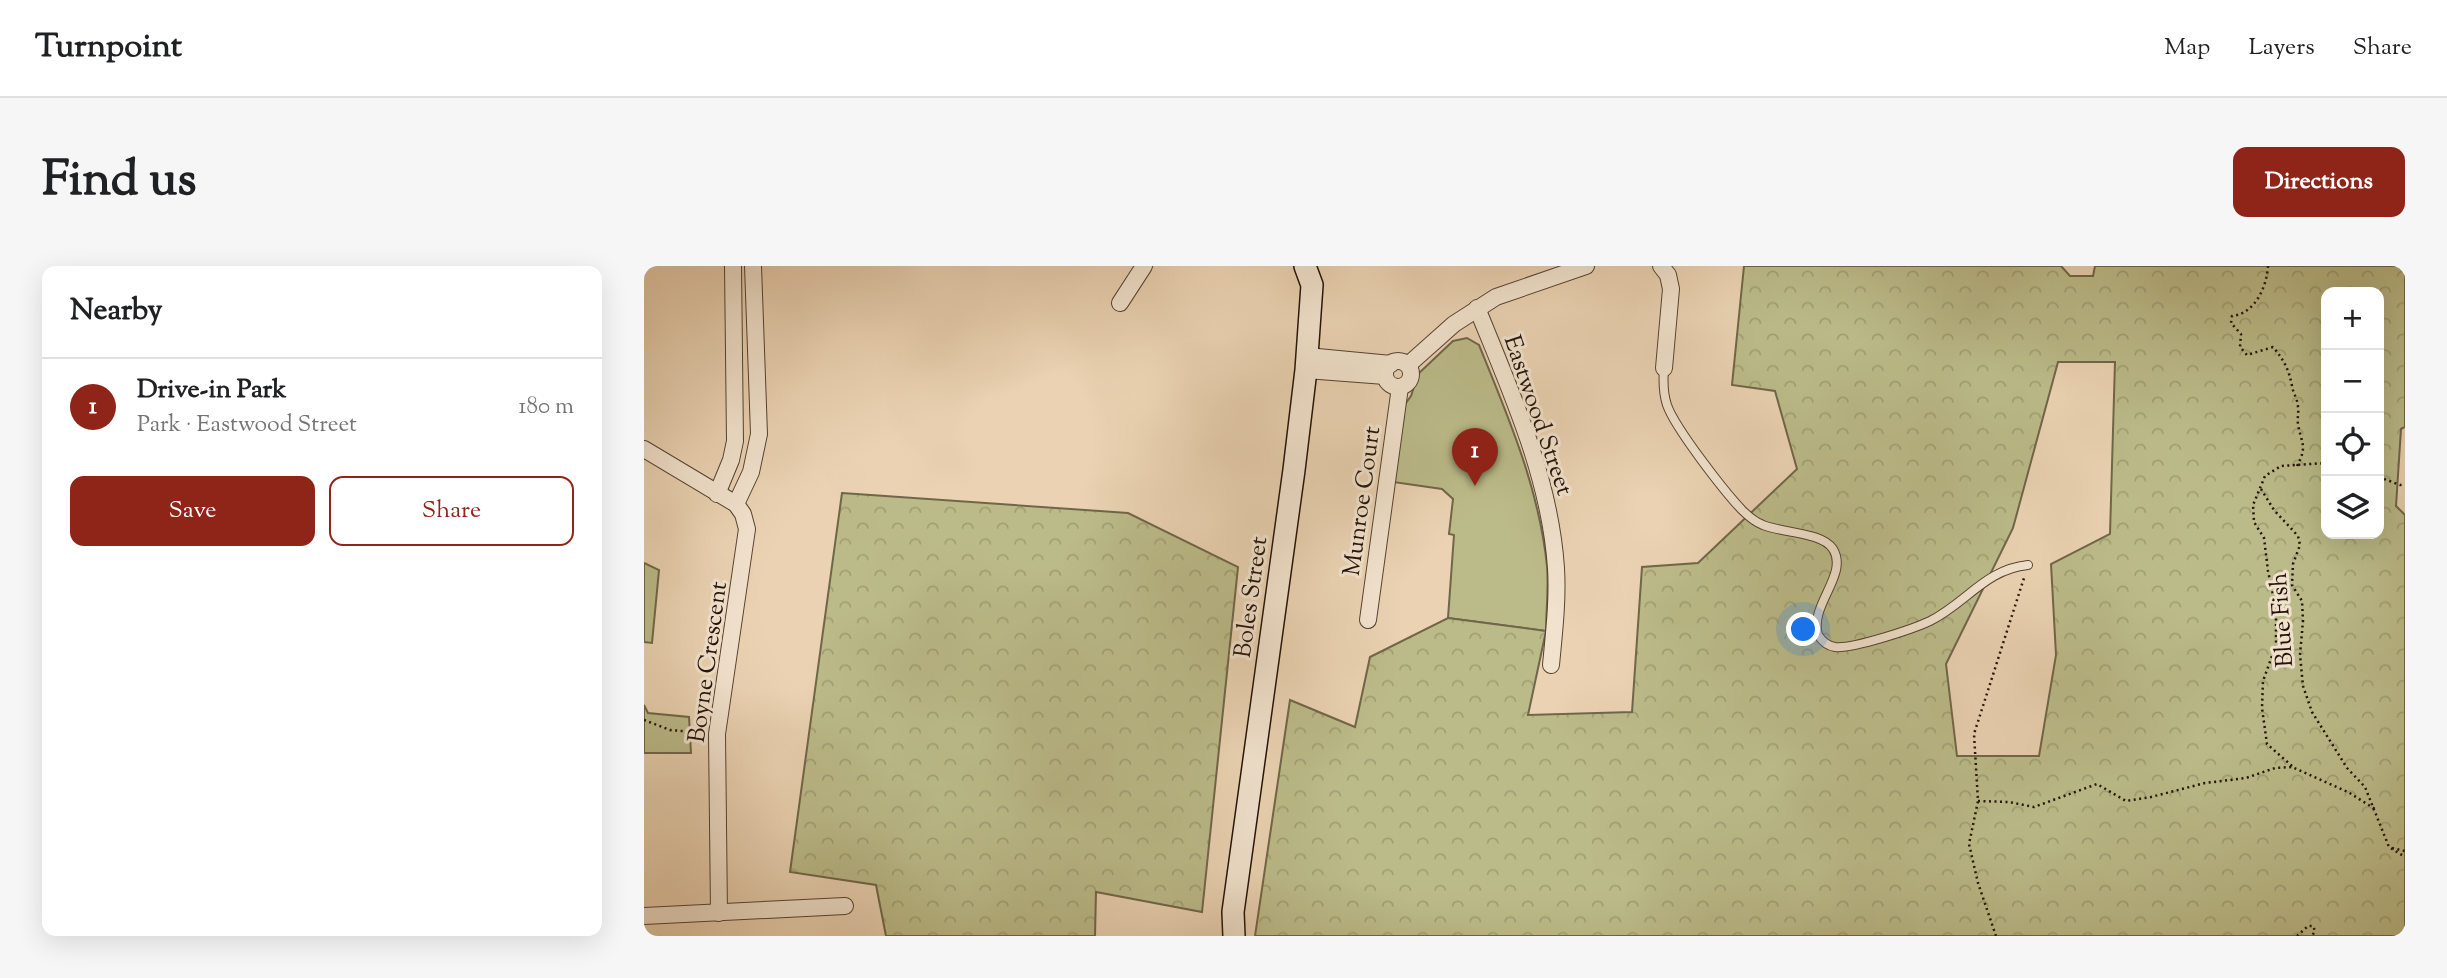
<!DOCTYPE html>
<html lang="en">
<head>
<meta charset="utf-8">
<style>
	body { margin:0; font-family:"Sorts Mill Goudy",serif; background:#f6f6f6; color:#202124 }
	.controls { position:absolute; right:21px; top:21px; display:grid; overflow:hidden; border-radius:14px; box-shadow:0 7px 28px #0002 }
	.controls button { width:63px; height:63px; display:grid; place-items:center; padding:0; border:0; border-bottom:2px solid #e0e0e0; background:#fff; color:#202124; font:35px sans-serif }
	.you { position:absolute; left:1160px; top:364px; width:24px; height:24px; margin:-18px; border:5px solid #fff; border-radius:50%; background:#1a73e8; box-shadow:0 0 0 10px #1a73e833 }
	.badge { display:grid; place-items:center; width:46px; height:46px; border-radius:50%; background:#8f2418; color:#fff; font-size:23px; font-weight:700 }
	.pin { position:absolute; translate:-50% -58px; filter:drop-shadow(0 2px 4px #0008) }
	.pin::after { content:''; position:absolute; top:37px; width:24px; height:21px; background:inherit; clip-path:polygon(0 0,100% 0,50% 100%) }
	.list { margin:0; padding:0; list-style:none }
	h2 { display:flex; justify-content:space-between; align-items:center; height:91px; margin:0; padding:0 28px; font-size:30px }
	h2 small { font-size:23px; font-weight:400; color:#757577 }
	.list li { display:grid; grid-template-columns:46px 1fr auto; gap:21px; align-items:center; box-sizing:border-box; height:98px; padding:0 28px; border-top:2px solid #e0e0e0 }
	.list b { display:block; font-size:26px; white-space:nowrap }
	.list p { margin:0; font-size:23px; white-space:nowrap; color:#757577 }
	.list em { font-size:23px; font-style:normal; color:#757577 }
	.actions { display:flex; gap:14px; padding:21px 28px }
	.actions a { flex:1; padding:16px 0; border:2px solid #8f2418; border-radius:14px; text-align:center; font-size:24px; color:#8f2418 }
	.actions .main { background:#8f2418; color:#fff }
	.icon { flex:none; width:38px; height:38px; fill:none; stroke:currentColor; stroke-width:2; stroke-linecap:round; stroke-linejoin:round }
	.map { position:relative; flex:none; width:1761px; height:670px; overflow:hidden; border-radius:14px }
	header { display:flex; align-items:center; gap:42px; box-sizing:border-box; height:98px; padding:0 35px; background:#fff; border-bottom:2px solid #e0e0e0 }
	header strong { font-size:33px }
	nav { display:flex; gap:38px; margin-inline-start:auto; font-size:24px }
	.intro { display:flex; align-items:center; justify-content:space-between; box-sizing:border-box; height:168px; padding:0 42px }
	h1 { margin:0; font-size:49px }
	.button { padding:18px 32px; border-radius:14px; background:#8f2418; color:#fff; font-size:24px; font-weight:700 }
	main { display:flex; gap:42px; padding:0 42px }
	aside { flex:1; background:#fff; border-radius:14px; box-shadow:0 7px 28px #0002 }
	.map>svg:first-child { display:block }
	.green { fill:#bbbb89; stroke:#706649; stroke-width:2 }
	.forest { fill:url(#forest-crowns); stroke:#706649; stroke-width:2; fill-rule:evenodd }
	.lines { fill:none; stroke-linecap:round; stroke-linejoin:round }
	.lane-casing { stroke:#564233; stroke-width:10 }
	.street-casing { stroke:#564233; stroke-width:18 }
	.secondary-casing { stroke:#241209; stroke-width:24 }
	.path { stroke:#241209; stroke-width:2.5; stroke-dasharray:2 3.5; stroke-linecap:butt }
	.lane { stroke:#f1e2cd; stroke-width:8 }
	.street { stroke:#f1e2cd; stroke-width:16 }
	.secondary { stroke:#f1e2cd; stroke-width:21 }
	.labels { text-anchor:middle; stroke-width:6; stroke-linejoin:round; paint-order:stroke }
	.street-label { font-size:24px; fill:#241209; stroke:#f1e2cd }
</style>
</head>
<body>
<header>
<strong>Turnpoint</strong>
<nav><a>Map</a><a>Layers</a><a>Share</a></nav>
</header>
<div class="intro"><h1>Find us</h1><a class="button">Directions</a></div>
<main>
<aside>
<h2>Nearby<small></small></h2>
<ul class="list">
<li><span class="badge">1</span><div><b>Drive-in Park</b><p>Park · Eastwood Street</p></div><em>180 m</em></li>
</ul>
<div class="actions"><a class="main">Save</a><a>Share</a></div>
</aside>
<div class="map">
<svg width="1761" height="670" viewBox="0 0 1761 670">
	<defs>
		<pattern id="forest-crowns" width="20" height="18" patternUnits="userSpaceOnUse" patternTransform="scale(1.75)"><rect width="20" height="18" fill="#bbbb89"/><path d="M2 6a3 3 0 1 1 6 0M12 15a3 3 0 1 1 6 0" fill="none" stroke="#a1a075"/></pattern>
	</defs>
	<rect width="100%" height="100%" fill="#ead2b2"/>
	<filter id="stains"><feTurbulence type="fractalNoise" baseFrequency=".00286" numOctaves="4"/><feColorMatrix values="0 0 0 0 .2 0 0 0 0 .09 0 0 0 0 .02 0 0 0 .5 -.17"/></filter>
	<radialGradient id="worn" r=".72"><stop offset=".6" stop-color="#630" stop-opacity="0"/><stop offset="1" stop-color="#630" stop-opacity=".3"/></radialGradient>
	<g class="green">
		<path d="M 823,72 L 835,79 C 864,150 895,222 903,300 C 905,321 902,344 902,365 L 804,352 L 810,269 L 805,268 L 809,233 L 798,223 L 749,216 L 759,141 L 767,130 L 774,108 L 809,75 Z"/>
		<path d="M 0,297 L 15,304 L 8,377 L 0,376 Z"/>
		<path d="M 0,439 L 4,447 L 45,451 L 47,487 L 0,487 Z"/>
	</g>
	<g class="forest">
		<path d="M 1100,0 L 1417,0 L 1426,10 L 1449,10 L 1451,0 L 1761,0 L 1761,161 L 1757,163 L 1752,240 L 1761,249 L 1761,670 L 611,670 L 646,434 L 711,461 L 726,391 L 804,352 L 902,365 L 884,449 L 988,446 L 998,301 L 1054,297 L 1153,203 L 1131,125 L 1088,119 ZM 1682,26 L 1735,26 L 1735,268 L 1682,268 ZM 1414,96 L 1471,96 L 1466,268 L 1407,298 L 1412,389 L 1395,490 L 1313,490 L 1302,398 L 1369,262 Z"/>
		<path d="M 198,227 L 484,247 L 594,301 L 558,646 L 452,626 L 451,670 L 242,670 L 232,619 L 146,606 Z"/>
	</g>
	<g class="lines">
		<defs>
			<path id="lane" d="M 1020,102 C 1019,115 1019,127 1023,139 C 1031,162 1080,225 1098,244 C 1104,250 1111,256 1119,259 C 1138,267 1178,266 1189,283 C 1205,309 1165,339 1174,369 C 1178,375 1184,380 1191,381 C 1209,383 1269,363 1286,355 C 1322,337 1342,303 1384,299"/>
			<g id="street">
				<path d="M 1017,0 L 1024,9 L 1027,23 L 1020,102"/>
				<path d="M 476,37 L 500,0"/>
				<path d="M 833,42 C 867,126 906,211 912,302 C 914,334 910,367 907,399"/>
				<path d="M 663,90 L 747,98"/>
				<circle cx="754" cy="108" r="13"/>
				<path d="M 764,99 L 810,58 L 852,31 L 942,0"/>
				<path d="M 662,104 L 741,110"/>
				<path d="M 0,183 L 92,238 L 99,248 L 103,263 L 73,468 L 75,647"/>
				<path d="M 73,228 L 87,194 L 91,175 L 89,0"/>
				<path d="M 92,238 L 107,206 L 115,168 L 109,0"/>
				<path d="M 724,354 L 756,121"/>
				<path d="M 0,650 L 201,640"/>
			</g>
			<path id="secondary" d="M 590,670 L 589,646 L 650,204 L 662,104 L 668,19 L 661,0"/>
		</defs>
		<use href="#lane" class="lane-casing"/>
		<use href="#street" class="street-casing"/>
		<use href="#secondary" class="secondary-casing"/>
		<g class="path">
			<path d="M 1624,0 C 1623,20 1611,48 1588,50 L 1587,57 L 1597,68 L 1596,81 L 1603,89 L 1629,81 C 1640,94 1645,104 1648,120 C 1649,127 1654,134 1654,141 C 1655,147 1653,152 1654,158 C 1657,177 1664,180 1653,200"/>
			<path d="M 1735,211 L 1756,219 L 1761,218"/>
			<path d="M 1617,223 L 1630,244 L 1654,270 L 1656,279 L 1649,298 L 1648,319 L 1658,335 L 1659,355 L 1656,389 L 1659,420 L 1668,446 L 1703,502 L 1721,521 L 1745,581 L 1761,591"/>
			<path d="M 0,454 L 26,464 L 61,467"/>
			<path d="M 1648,500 L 1623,478 L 1618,442 L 1619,415 L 1632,379 L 1632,343 L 1624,305 L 1620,272 L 1610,256 L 1609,239 L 1621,210 L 1637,200 L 1682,197"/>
			<path d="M 1334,535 L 1365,536 L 1390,541 L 1453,518 L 1482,535 L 1507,531 L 1561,517 L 1602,512 L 1631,502 L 1648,501 L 1704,526 L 1731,543"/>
			<path d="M 1748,582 L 1761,585"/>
			<path d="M 1352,670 L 1334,617 L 1325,578 L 1334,535 L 1330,468 L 1380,312"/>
			<path d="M 1653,670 L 1664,660 L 1669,660 L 1671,665 L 1668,670"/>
		</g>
		<use href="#lane" class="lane"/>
		<use href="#street" class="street"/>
		<use href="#secondary" class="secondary"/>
	</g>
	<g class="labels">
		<g class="street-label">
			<text transform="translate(895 149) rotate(71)" y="8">Eastwood Street</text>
			<text transform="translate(717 235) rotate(-82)" y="8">Munroe Court</text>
			<text transform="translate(606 331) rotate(-82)" y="8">Boles Street</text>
			<text transform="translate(1637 354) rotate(-94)" y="8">Blue Fish</text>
			<text transform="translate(63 396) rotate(-82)" y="8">Boyne Crescent</text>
		</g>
	</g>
	<rect width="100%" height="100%" filter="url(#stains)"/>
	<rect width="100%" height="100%" fill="url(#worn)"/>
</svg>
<div class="controls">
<button>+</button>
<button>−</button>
<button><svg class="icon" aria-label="locate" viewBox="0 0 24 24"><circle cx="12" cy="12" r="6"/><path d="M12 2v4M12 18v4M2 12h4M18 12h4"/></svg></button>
<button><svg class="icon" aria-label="layers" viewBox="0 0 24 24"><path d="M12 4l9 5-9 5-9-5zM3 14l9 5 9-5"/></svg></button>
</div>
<div class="you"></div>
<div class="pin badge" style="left:831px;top:220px">1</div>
</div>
</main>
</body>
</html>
